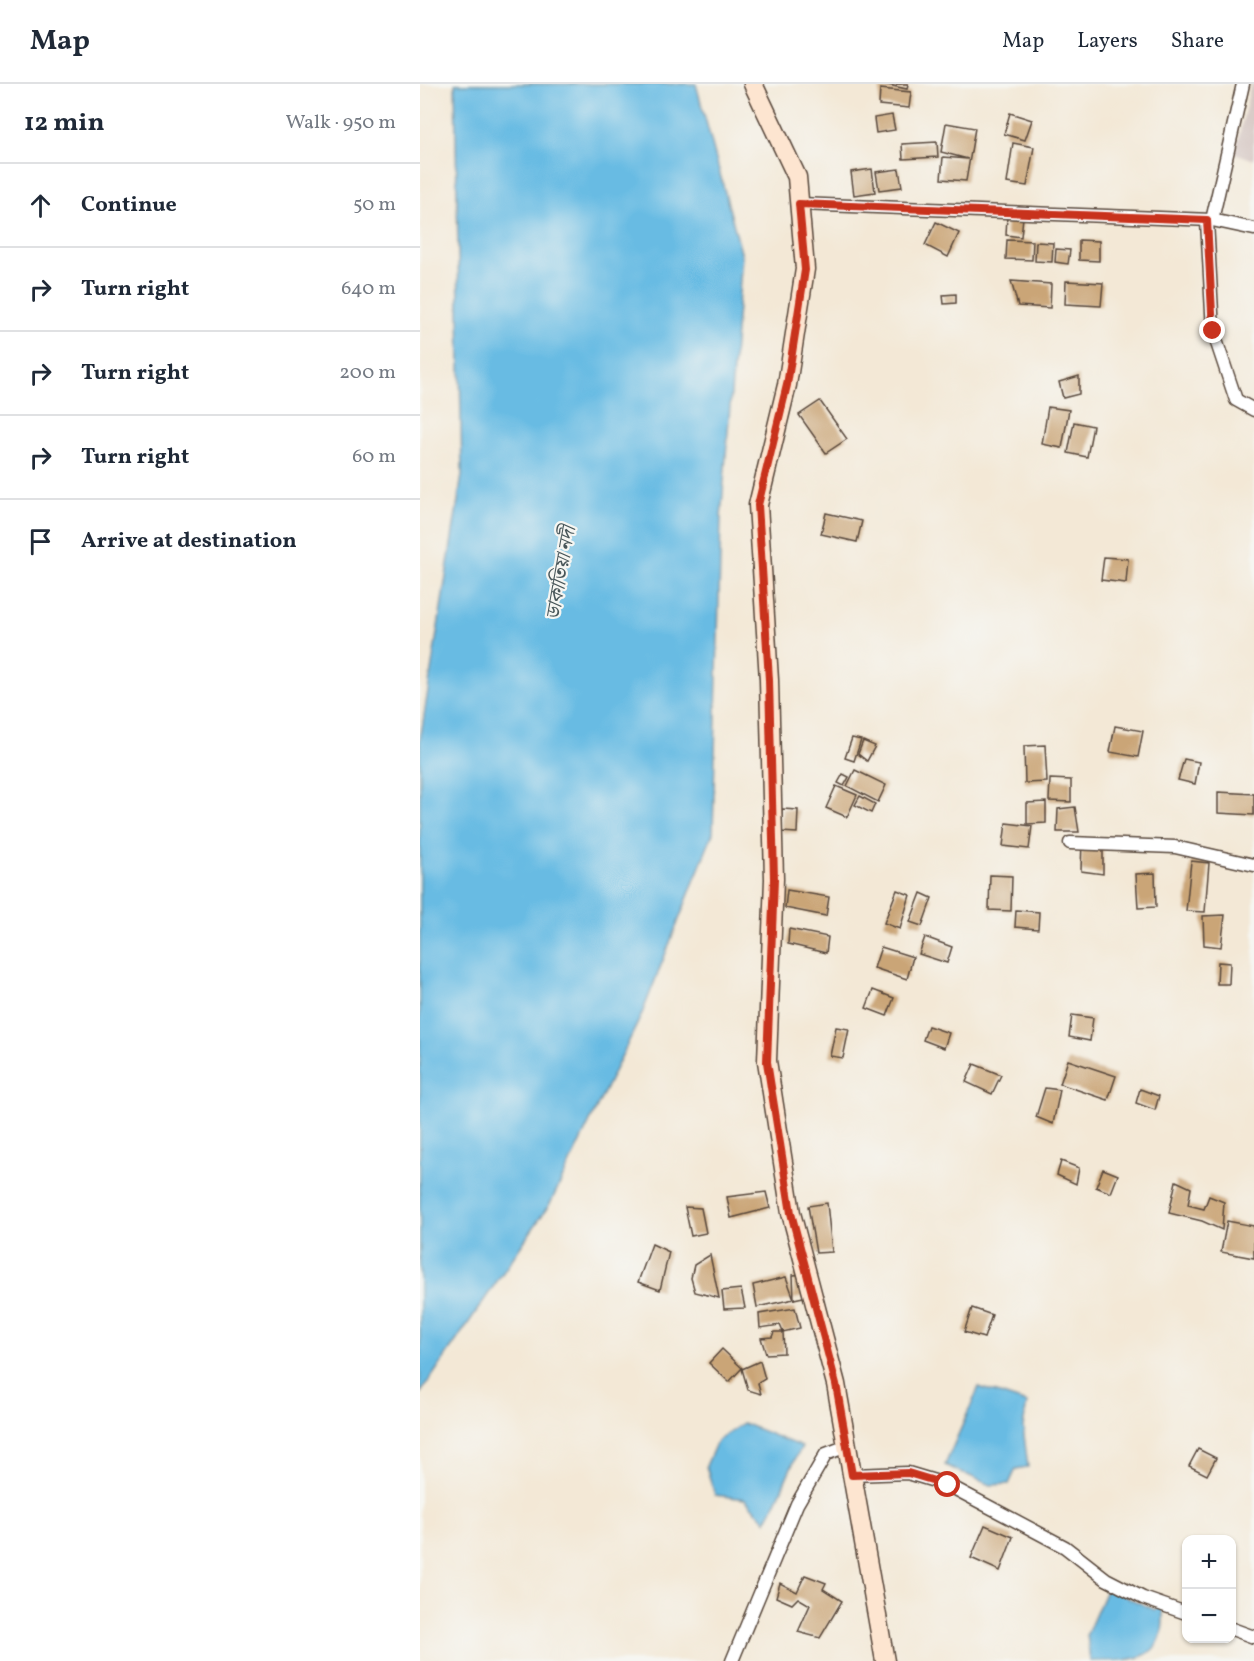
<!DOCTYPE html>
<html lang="en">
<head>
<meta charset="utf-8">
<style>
	body { margin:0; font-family:Vollkorn,"Noto Serif Bengali",serif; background:#f6f6f7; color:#1f2937 }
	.controls { position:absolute; right:18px; bottom:18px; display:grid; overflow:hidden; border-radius:12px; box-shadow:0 2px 4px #0004 }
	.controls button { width:54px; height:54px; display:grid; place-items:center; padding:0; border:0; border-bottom:2px solid #e0e1e3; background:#fff; color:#1f2937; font:30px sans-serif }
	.stop { position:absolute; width:18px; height:18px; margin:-14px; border:4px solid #c8321e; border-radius:50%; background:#fff }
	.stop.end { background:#c8321e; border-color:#fff; box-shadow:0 2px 6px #0008 }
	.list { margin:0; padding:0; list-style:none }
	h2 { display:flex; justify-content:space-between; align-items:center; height:78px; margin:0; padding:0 24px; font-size:26px }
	h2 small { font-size:20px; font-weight:400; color:#747a83 }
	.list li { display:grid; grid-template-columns:39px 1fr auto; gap:18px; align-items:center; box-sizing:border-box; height:84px; padding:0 24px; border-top:2px solid #e0e1e3 }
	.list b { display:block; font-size:22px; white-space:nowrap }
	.list em { font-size:20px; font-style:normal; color:#747a83 }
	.icon { flex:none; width:33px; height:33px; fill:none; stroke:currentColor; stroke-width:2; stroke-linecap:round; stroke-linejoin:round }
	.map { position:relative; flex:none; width:834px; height:1577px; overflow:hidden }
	header { display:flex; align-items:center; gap:36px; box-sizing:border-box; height:84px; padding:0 30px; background:#fff; border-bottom:2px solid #e0e1e3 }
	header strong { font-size:28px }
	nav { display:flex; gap:33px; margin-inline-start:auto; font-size:21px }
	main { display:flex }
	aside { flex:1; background:#fff }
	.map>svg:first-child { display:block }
	.industrial { fill:#d0c0bc }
	.water { fill:#67bbe3; stroke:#517280; stroke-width:1.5 }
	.building { fill:#caa577 }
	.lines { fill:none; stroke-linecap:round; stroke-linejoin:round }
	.minor-casing { stroke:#57463a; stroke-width:15 }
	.secondary-casing { stroke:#57463a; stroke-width:21 }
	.minor { stroke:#fff; stroke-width:12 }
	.secondary { stroke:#fde5d0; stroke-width:18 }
	.route { stroke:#c8321e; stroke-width:8 }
	.labels { text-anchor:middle; stroke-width:4.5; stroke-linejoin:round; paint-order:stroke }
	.water-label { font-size:20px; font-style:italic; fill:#485659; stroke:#f6f6f2 }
</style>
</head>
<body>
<header>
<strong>Map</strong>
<nav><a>Map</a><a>Layers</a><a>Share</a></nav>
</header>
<main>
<aside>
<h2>12 min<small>Walk · 950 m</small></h2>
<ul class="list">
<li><svg class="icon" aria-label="ahead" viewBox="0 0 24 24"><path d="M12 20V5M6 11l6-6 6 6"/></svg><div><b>Continue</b></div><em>50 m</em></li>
<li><svg class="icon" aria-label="right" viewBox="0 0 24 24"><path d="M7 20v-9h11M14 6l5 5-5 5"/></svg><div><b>Turn right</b></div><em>640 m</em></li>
<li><svg class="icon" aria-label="right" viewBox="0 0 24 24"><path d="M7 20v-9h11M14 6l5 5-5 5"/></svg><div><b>Turn right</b></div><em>200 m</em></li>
<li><svg class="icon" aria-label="right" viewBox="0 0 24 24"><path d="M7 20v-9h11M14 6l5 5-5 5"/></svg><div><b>Turn right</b></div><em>60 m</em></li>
<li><svg class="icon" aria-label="arrive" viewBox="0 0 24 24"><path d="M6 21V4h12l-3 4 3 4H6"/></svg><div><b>Arrive at destination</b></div></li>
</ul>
</aside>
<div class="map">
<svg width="834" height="1577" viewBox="0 0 834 1577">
	<rect width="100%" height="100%" fill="#f6f6f2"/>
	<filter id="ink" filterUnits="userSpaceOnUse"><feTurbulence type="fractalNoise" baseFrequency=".0167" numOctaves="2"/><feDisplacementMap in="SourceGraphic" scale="12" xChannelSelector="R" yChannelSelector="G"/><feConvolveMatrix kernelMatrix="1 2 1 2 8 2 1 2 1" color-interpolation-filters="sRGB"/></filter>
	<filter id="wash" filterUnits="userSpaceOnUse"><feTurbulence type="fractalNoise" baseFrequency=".008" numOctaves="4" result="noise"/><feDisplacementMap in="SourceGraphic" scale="24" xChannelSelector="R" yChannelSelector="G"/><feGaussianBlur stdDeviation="1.35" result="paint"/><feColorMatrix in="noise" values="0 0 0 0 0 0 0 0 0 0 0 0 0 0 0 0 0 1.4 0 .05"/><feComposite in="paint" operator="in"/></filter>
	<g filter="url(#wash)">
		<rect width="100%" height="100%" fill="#f3e8d6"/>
		<path class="industrial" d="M 831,0 L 834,0 L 834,76 L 815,69 Z"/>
		<g class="water">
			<path d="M 35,0 L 276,0 L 322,172 L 301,434 L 293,749 L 221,932 L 131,1118 L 0,1310 L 0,657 L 42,391 Z"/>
			<path d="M 559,1303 L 607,1319 L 603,1343 L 608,1383 L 596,1385 L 589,1400 L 570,1401 L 525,1381 Z"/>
			<path d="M 323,1339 L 382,1363 C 367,1386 361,1413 346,1437 L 325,1415 L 295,1411 L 286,1382 L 297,1357 Z"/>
			<path d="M 687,1504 L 735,1526 L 742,1521 C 749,1577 718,1577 670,1577 L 667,1550 Z"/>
		</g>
		<g id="blocks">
			<g class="building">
				<path d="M 463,0 L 488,0 L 487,5 Z"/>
				<path d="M 460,5 L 491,8 L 489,24 L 459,21 Z"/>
				<path d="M 590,29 L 612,36 L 605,56 L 584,50 Z"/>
				<path d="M 472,31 L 475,46 L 456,49 L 454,34 Z"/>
				<path d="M 526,39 L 555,44 L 546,97 L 521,95 L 523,73 L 548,75 L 521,68 Z"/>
				<path d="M 517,58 L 518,73 L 483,75 L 482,60 Z"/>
				<path d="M 593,59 L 614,63 L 607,102 L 587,99 Z"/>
				<path d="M 452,85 L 455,108 L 434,111 L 431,88 Z"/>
				<path d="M 479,85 L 482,103 L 459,106 L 456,88 Z"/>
				<path d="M 587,132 L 603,133 L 601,153 L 586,151 Z"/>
				<path d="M 516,138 L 539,149 L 528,173 L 505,161 Z"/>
				<path d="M 587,156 L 613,157 L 612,176 L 586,175 Z"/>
				<path d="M 659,156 L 679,157 L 679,177 L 659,176 Z"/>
				<path d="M 616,158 L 633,159 L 632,178 L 615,177 Z"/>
				<path d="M 636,165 L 650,166 L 648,180 L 635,178 Z"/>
				<path d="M 591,197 L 631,200 L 630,224 L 598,222 Z"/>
				<path d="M 646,197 L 683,199 L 681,222 L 645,220 Z"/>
				<path d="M 536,210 L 536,219 L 524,220 L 523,211 Z"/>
				<path d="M 659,292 L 659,310 L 643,314 L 639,298 Z"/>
				<path d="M 400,317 L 427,355 L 406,369 L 379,331 Z"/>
				<path d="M 628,323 L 649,326 L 642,364 L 622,360 Z"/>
				<path d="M 654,338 L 673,342 L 667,373 L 648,369 Z"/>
				<path d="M 406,429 L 442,437 L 437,458 L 401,450 Z"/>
				<path d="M 684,473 L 708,475 L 706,499 L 681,496 Z"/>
				<path d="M 695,642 L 723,647 L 718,673 L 690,668 Z"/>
				<path d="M 432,654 L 441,656 L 434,677 L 425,674 Z"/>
				<path d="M 443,657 L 455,662 L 447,677 L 438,670 Z"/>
				<path d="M 625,661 L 627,698 L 605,699 L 604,662 Z"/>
				<path d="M 764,675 L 779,678 L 775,700 L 758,696 Z"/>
				<path d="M 435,686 L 466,701 L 458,718 L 427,702 Z"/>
				<path d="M 423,690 L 429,693 L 424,702 L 418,699 Z"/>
				<path d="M 630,695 L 651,696 L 651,718 L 629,717 Z"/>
				<path d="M 416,702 L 437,711 L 427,733 L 406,724 Z"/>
				<path d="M 798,708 L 834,710 L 834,731 L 798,729 Z"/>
				<path d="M 440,712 L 455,720 L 451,729 L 435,721 Z"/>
				<path d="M 626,718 L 626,739 L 607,740 L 607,719 Z"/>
				<path d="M 655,723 L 659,748 L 637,748 L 638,725 Z"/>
				<path d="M 362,725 L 378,726 L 377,749 L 361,748 Z"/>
				<path d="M 586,739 L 612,742 L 609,765 L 583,762 Z"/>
				<path d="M 662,756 L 683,759 L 683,790 L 661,787 Z"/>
				<path d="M 771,777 L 789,779 L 785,828 L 766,827 Z"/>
				<path d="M 735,789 L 736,823 L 718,824 L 716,790 Z"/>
				<path d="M 570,791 L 592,792 L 591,827 L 569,826 Z"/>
				<path d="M 367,806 L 409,813 L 406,832 L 365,824 Z"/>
				<path d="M 477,806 L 490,811 L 480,845 L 464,839 Z"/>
				<path d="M 501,809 L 512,814 L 502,842 L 490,838 Z"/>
				<path d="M 596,826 L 619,828 L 618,845 L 595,843 Z"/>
				<path d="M 805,831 L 801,863 L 784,861 L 783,832 Z"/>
				<path d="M 369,845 L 408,853 L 406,869 L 368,860 Z"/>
				<path d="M 505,853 L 532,863 L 527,879 L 499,870 Z"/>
				<path d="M 461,863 L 493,873 L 487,895 L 454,884 Z"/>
				<path d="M 798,878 L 810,879 L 809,900 L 797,900 Z"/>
				<path d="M 453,906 L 474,914 L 467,932 L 446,924 Z"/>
				<path d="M 652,931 L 673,934 L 670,957 L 649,953 Z"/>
				<path d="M 508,942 L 529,949 L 524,964 L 503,956 Z"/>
				<path d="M 416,943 L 429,945 L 423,974 L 410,972 Z"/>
				<path d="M 648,976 L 696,992 L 688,1016 L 640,1000 Z"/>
				<path d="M 554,980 L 581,991 L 572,1010 L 546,998 Z"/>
				<path d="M 625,1004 L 640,1006 L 633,1040 L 616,1033 Z"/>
				<path d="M 720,1005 L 739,1012 L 735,1026 L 716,1019 Z"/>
				<path d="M 641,1077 L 659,1084 L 656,1100 L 637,1091 Z"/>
				<path d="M 683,1085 L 698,1091 L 691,1109 L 676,1103 Z"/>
				<path d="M 756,1097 L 771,1104 L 768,1121 L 784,1125 L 789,1112 L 804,1118 L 802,1146 L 782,1137 L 749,1129 Z"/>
				<path d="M 346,1108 L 350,1124 L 311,1134 L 307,1113 Z"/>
				<path d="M 407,1119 L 412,1168 L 396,1169 L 388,1122 Z"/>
				<path d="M 265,1123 L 281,1124 L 286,1149 L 271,1152 Z"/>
				<path d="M 807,1137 L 834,1142 L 834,1174 L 801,1168 Z"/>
				<path d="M 232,1160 L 249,1168 L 240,1206 L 218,1198 Z"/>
				<path d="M 290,1171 L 299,1214 L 275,1208 L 271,1194 L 274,1181 Z"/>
				<path d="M 387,1190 L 388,1212 L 374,1215 L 373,1191 Z"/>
				<path d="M 366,1193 L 374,1215 L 337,1223 L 333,1201 Z"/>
				<path d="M 321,1205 L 325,1224 L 304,1225 L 302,1207 Z"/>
				<path d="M 375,1224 L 380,1244 L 363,1248 L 360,1241 L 340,1244 L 339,1230 Z"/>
				<path d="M 552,1224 L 572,1231 L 564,1254 L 544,1248 Z"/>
				<path d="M 354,1248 L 363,1248 L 364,1269 L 346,1270 L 341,1254 L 352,1253 Z"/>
				<path d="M 302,1265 L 322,1284 L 309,1298 L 289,1279 Z"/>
				<path d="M 340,1277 L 345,1295 L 338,1299 L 341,1310 L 328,1306 L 322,1285 Z"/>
				<path d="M 778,1365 L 796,1374 L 787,1391 L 769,1382 Z"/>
				<path d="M 565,1441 L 593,1453 L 580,1487 L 551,1474 Z"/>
				<path d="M 385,1491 L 406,1499 L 403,1505 L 422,1517 L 400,1554 L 378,1548 L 390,1521 L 378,1514 L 372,1520 L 356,1513 L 360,1499 L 377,1508 Z"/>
			</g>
		</g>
	</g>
	<g filter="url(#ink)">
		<use href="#blocks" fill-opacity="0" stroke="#57463a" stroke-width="1.5"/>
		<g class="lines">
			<defs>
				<g id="minor">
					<path d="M 379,120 L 792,136 L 834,145"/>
					<path d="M 792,136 L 823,0"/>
					<path d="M 787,137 L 793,247 L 816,316 L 834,326"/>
					<path d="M 650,759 L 755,763 L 834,781"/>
					<path d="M 432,1391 L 488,1389 L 528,1401 L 645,1463 L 686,1495 L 723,1514 L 766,1529"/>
					<path d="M 812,1545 L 834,1553"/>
					<path d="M 312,1577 L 377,1420 L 406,1370 L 427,1362"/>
				</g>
				<path id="secondary" d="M 333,0 L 377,93 L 385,185 L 367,301 L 338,421 L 349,596 L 354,795 L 347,977 L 371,1129 L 416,1300 L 465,1577"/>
			</defs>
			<use href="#minor" class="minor-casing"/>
			<use href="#secondary" class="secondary-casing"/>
			<use href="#minor" class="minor"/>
			<use href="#secondary" class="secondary"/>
		</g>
	</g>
	<g class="lines" filter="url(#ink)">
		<path class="route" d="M 528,1401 L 488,1389 L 432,1391 L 416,1300 L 371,1129 L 347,978 L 354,795 L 349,596 L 338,421 L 367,301 L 385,186 L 379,120 L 787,136 L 793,247"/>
	</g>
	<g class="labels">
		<g class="water-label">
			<text transform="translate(140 489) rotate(-80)" y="7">ডাকাতিয়া নদী</text>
		</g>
	</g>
</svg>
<div class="controls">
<button>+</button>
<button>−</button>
</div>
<div class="stop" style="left:528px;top:1401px"></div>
<div class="stop end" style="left:793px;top:247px"></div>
</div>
</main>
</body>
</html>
